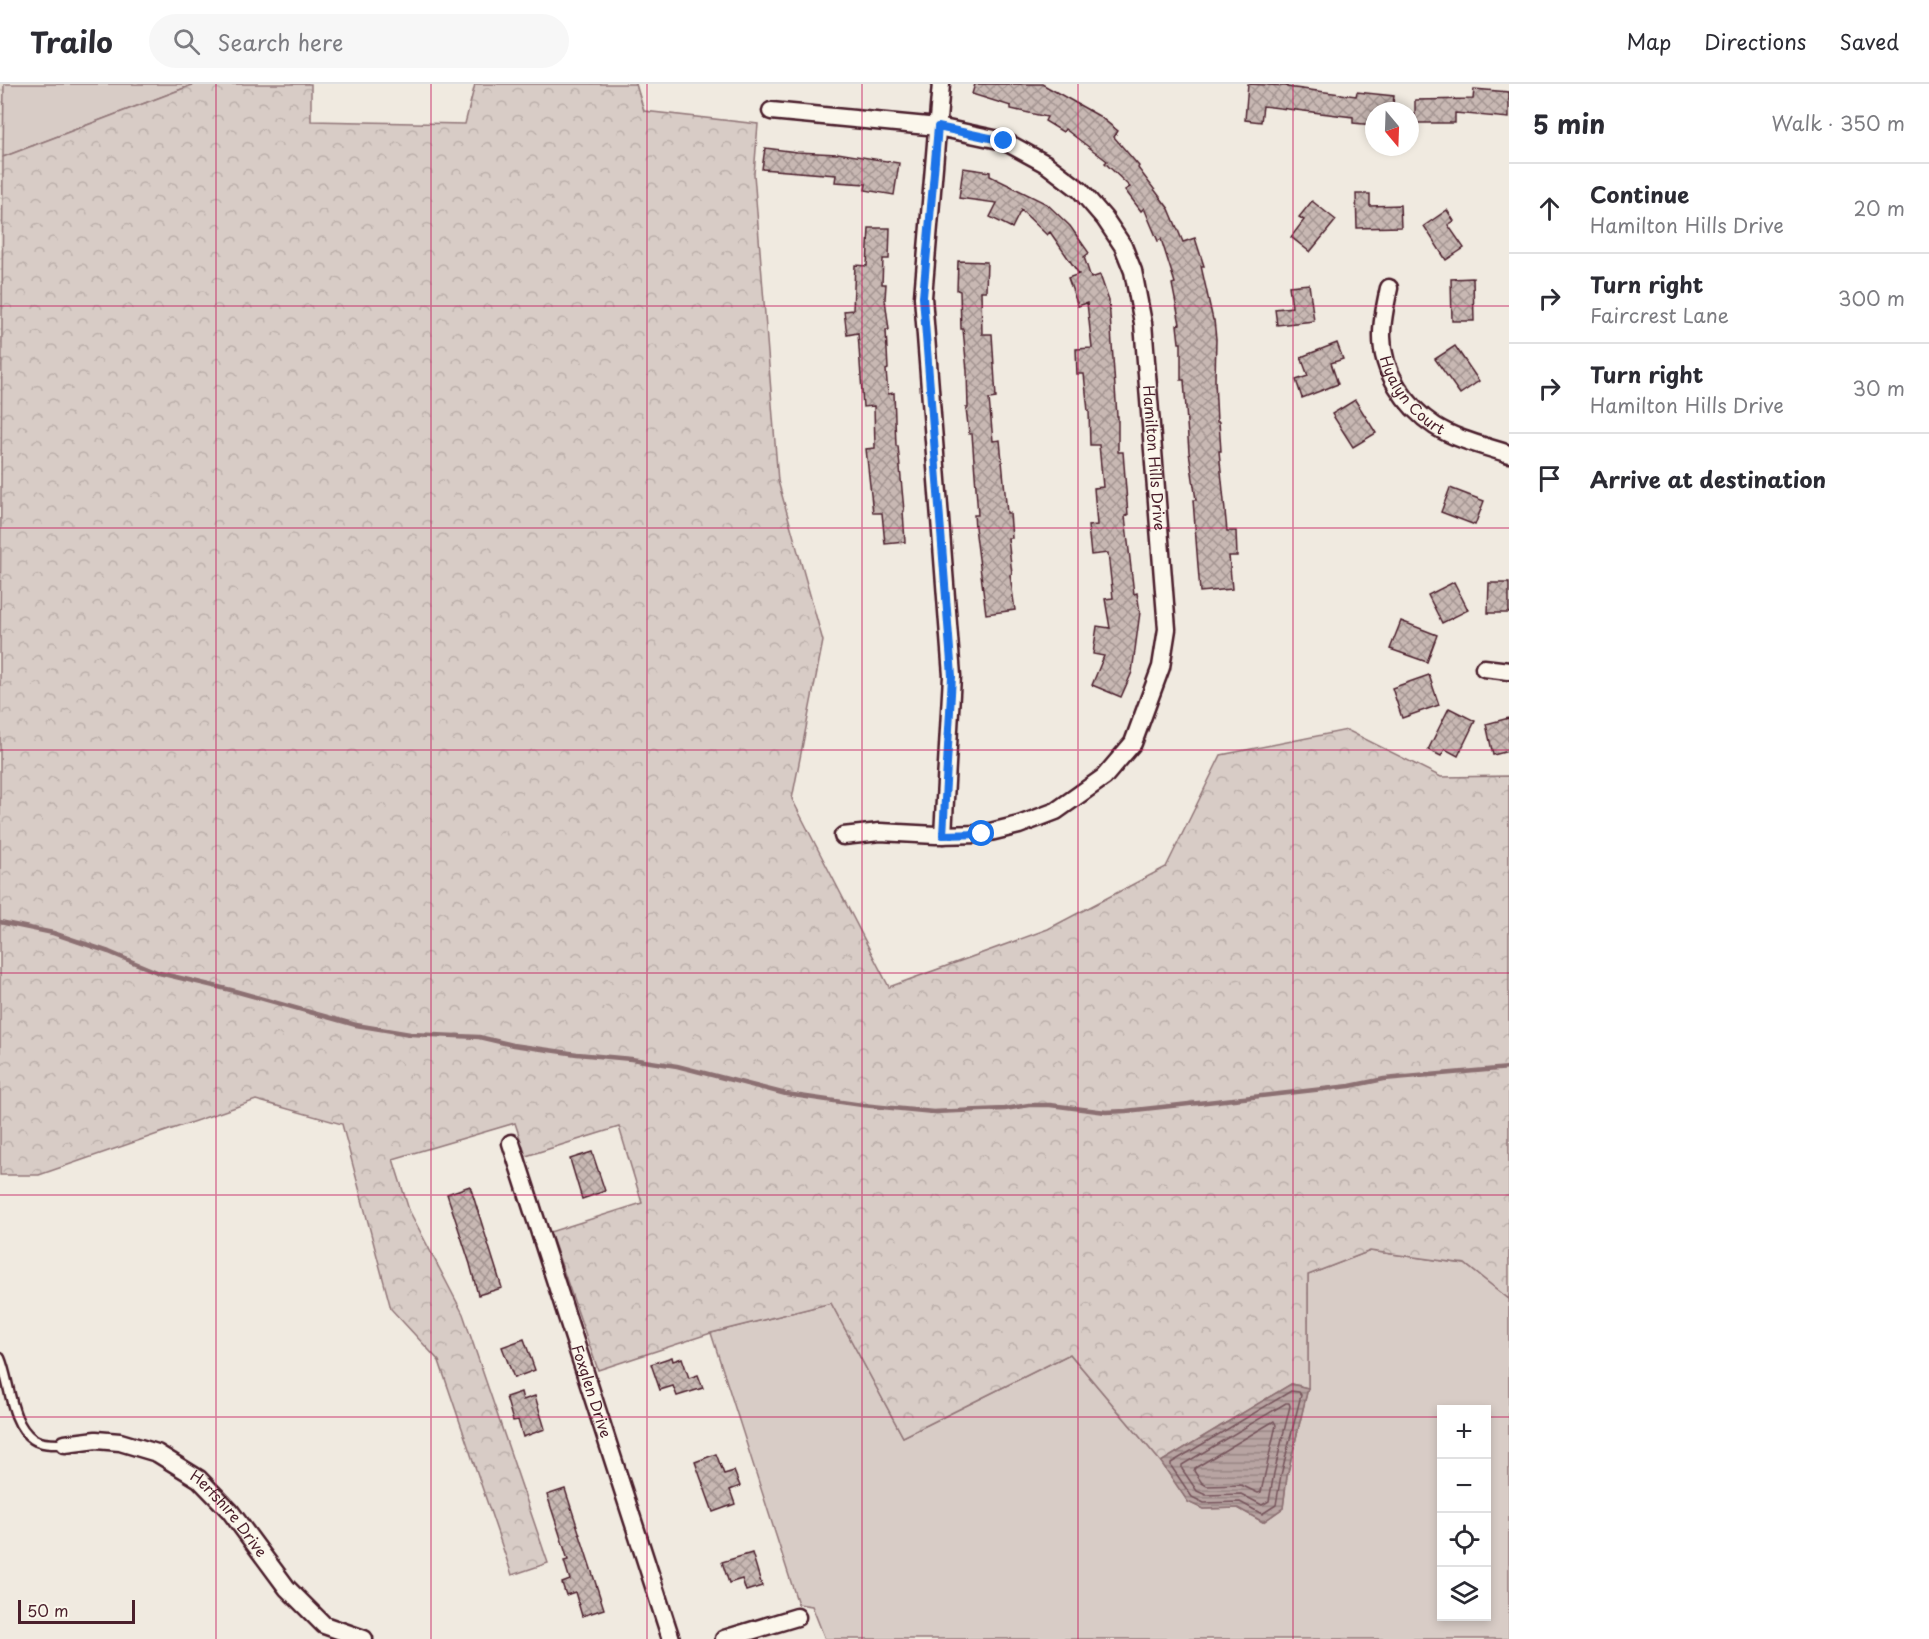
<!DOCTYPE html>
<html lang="en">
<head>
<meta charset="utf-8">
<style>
	body { margin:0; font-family:"Playpen Sans",sans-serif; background:#f7f7f7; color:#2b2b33 }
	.controls { position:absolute; right:18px; bottom:18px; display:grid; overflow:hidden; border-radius:0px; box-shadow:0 3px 9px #0003 }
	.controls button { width:54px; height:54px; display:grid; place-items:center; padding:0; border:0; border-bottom:2px solid #e1e1e2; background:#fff; color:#2b2b33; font:30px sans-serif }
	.compass { position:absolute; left:1365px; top:18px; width:54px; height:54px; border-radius:50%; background:#fff; box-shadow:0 3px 9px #0003; rotate:161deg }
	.scale { position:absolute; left:18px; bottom:15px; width:117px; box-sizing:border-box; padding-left:6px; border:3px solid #4a1f2b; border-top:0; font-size:16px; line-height:21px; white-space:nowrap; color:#4a1f2b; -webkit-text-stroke:4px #fbf7ec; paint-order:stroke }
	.stop { position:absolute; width:18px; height:18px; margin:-14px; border:4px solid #1a73e8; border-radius:50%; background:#fff }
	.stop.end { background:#1a73e8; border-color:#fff; box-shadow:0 2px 6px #0008 }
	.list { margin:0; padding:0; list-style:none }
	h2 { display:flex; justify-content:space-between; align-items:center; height:78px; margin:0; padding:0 24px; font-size:26px }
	h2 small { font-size:20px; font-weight:400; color:#7c7c81 }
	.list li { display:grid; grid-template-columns:39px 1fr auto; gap:18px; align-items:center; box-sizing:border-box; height:90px; padding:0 24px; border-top:2px solid #e1e1e2 }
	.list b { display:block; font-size:22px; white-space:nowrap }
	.list p { margin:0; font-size:20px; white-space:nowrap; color:#7c7c81 }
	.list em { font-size:20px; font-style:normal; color:#7c7c81 }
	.icon { flex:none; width:33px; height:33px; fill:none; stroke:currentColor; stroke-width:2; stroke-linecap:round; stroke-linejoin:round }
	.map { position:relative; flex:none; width:1509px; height:1555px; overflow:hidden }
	header { display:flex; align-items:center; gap:36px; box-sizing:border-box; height:84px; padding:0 30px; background:#fff; border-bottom:2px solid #e1e1e2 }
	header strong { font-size:28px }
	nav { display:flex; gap:33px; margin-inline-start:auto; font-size:21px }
	.search { width:420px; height:54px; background:#f7f7f7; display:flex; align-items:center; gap:15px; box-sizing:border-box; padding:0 21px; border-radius:33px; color:#7c7c81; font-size:22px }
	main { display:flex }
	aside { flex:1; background:#fff }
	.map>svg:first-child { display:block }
	.industrial { fill:url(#industrial-grid) }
	.grass { fill:#d8ccc6; stroke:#917678; stroke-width:1.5; fill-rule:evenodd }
	.forest { fill:url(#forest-crowns); stroke:#917678; stroke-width:1.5 }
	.water { fill:url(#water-rules); stroke:#8c6f72; stroke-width:1.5 }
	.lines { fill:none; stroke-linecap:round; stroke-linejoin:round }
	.shore { stroke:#76545b; stroke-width:1.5 }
	.stream { stroke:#8c6f72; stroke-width:4.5 }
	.building { fill:url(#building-cross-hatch); stroke:#4a1f2b; stroke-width:1.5 }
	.lane-casing { stroke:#4a1f2b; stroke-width:13 }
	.street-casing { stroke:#4a1f2b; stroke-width:21 }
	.lane { stroke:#fbf7ec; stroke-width:8 }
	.street { stroke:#fbf7ec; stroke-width:16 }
	.route { stroke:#1a73e8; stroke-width:8 }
	.grid { fill:none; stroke:#c2185b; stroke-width:1.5; stroke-opacity:0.55 }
	.labels { text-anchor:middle; stroke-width:6; stroke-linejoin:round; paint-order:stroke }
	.street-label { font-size:15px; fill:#4a1f2b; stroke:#fbf7ec }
</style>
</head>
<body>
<header>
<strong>Trailo</strong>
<div class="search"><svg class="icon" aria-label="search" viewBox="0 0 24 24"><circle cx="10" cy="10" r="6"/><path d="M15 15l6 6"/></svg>Search here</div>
<nav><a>Map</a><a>Directions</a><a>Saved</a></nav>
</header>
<main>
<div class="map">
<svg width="1509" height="1555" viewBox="0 0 1509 1555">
	<defs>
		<pattern id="industrial-grid" width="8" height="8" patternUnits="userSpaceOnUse" patternTransform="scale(1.5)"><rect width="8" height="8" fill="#e4dbd2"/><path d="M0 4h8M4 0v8" fill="none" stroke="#c5bcb4"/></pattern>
		<pattern id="forest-crowns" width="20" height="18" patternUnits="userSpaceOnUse" patternTransform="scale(1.5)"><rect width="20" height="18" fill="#d8ccc6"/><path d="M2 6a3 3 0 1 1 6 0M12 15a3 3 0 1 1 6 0" fill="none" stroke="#bbafaa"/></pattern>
		<pattern id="water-rules" width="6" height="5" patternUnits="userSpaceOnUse" patternTransform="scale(1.5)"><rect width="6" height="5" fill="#b8a4a2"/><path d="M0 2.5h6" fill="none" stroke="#988584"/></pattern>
		<pattern id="building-cross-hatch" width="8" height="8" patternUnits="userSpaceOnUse" patternTransform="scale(1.5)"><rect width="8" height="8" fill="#c8b8b3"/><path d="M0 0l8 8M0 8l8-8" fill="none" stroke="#a49592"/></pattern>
	</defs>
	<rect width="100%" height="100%" fill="#f0eae0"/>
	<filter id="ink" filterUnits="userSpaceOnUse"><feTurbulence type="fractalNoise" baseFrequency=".0167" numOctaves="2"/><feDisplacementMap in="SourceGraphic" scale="12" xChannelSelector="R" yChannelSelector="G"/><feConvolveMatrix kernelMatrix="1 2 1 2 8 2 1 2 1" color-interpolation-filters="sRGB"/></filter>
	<g filter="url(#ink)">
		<path class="industrial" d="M 0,0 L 4,0 L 0,567 Z"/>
		<g class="grass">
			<path d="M 4,0 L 195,0 L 3,73 Z"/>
			<path d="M 1370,1167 L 1465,1180 L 1509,1215 L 1509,1555 L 825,1555 L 812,1522 L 798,1520 L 711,1249 L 831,1219 L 903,1353 L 1070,1270 L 1161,1378 L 1188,1418 L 1203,1425 L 1238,1424 L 1263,1438 L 1283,1424 L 1287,1392 L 1308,1304 L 1308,1191 ZM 1442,1326 L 1486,1326 L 1486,1532 L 1442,1532 Z"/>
		</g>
		<path class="forest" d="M 195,0 L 311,0 L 311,37 L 465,40 L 475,0 L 636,0 L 644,27 L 758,40 L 754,90 L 778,397 L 823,557 L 792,715 L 889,903 L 1048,845 L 1166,783 L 1221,671 L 1347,646 L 1441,693 L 1509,692 L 1509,1215 L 1465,1180 L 1370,1167 L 1308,1191 L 1308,1304 L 1291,1300 L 1161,1378 L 1070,1270 L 903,1353 L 831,1219 L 711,1249 L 598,1286 L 550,1148 L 642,1119 L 619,1043 L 526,1072 L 515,1039 L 393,1075 L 409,1126 L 463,1230 L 548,1479 L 512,1491 L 439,1277 L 391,1225 L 342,1040 L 256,1016 L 39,1091 L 0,1091 L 0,567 L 3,73 Z"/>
		<path class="water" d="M 1291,1300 L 1308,1304 L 1287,1392 L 1283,1424 L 1263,1438 L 1238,1424 L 1203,1425 L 1188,1418 L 1161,1378 Z"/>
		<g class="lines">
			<g class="shore">
				<path d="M 1291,1307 L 1299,1308 L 1301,1311 L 1281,1391 L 1276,1421 L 1262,1430 L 1240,1418 L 1204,1419 L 1192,1413 L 1171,1382 L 1171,1379 Z"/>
				<path d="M 1286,1319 L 1289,1319 L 1290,1322 L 1274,1389 L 1269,1417 L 1262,1421 L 1241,1410 L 1206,1411 L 1197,1407 L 1182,1385 L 1182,1381 Z"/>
				<path d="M 1274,1337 L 1276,1341 L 1261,1408 L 1258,1409 L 1241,1401 L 1207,1402 L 1202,1399 L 1194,1387 L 1195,1384 Z"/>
			</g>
			<path class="stream" d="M 0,838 L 53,849 L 109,868 L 159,889 L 231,906 L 356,941 L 410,950 L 479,953 L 513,961 L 577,970 L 631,975 L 677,982 L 786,1010 L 862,1021 L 933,1028 L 1005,1025 L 1029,1021 L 1050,1021 L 1106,1028 L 1126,1027 L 1350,1002 L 1384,995 L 1509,984"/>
		</g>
		<g class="building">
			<path d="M 975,0 L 1042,0 L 1099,32 L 1118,47 L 1114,53 L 1139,82 L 1138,84 L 1169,125 L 1183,158 L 1195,154 L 1204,182 L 1201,182 L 1213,236 L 1214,236 L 1216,255 L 1215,296 L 1217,338 L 1219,338 L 1221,367 L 1219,367 L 1227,447 L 1236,447 L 1237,472 L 1229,472 L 1232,505 L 1200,508 L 1193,416 L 1196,416 L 1189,368 L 1184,296 L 1181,296 L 1181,259 L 1179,259 L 1177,241 L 1180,240 L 1172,200 L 1175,199 L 1161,155 L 1158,157 L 1144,124 L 1141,127 L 1125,106 L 1130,103 L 1105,79 L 1107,77 L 1065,45 L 1063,48 L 1045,37 L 1047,33 L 1011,25 L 1011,22 L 972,10 Z"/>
			<path d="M 1248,0 L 1287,2 L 1287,3 L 1356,12 L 1357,8 L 1394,12 L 1392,27 L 1374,27 L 1374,41 L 1353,39 L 1353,33 L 1263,22 L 1261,38 L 1245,36 Z"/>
			<path d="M 1474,5 L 1509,8 L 1509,34 L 1455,29 L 1455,39 L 1415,39 L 1415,16 L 1473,15 Z"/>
			<path d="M 765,64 L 797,68 L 837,70 L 838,69 L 899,79 L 894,111 L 865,106 L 866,100 L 835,98 L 836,91 L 762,85 Z"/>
			<path d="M 963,84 L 990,88 L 990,92 L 1047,120 L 1070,142 L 1089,169 L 1084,173 L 1091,194 L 1100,191 L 1109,217 L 1117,332 L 1118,332 L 1118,368 L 1123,368 L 1128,431 L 1125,432 L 1134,510 L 1137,509 L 1140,528 L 1132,588 L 1121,613 L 1092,601 L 1104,572 L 1093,570 L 1097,542 L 1110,544 L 1105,515 L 1113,514 L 1108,469 L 1091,471 L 1088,442 L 1097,441 L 1094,404 L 1103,403 L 1099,361 L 1090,361 L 1089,327 L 1088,327 L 1084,290 L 1077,290 L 1076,265 L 1092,264 L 1087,219 L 1078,222 L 1068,194 L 1079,190 L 1050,148 L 1047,151 L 1021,126 L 1012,144 L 990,133 L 997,119 L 959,114 Z"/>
			<path d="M 1356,110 L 1370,110 L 1370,122 L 1400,121 L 1401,143 L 1357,144 Z"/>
			<path d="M 1312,117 L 1336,136 L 1310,168 L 1291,153 L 1304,136 L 1299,133 Z"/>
			<path d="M 1447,126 L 1454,137 L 1448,141 L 1464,164 L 1446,176 L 1424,142 Z"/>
			<path d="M 869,144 L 890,144 L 889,175 L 883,175 L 882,200 L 886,200 L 885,215 L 889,246 L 886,246 L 888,285 L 886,286 L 888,310 L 894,309 L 896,362 L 898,362 L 904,427 L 903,427 L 905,458 L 885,460 L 882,429 L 873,429 L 866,365 L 875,364 L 874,322 L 863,323 L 858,249 L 847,251 L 844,227 L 853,226 L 855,181 L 867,182 Z"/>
			<path d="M 958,177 L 987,178 L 986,207 L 981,207 L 982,250 L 992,250 L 996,314 L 989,315 L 993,357 L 1000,356 L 1007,429 L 1010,429 L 1012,454 L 1008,454 L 1012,490 L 1010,491 L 1015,526 L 986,530 L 975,443 L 974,431 L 978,431 L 972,350 L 969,350 L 966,324 L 968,324 L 967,287 L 963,245 L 961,245 L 960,207 L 957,206 Z"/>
			<path d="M 1473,194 L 1474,237 L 1452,237 L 1451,195 Z"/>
			<path d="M 1309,200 L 1314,237 L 1277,241 L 1275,225 L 1292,223 L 1289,202 Z"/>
			<path d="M 1337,259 L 1343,275 L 1331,279 L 1338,300 L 1302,314 L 1296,296 L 1308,292 L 1301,273 Z"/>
			<path d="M 1455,262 L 1479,297 L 1460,310 L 1435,275 Z"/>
			<path d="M 1355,316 L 1376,349 L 1353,363 L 1332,330 Z"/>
			<path d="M 1450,404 L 1484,417 L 1475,441 L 1441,428 Z"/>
			<path d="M 1454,498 L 1468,526 L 1442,539 L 1428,511 Z"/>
			<path d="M 1489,499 L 1509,499 L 1509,529 L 1488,529 Z"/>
			<path d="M 1401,537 L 1437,551 L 1427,578 L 1390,565 Z"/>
			<path d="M 1429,591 L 1439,621 L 1402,634 L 1392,604 Z"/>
			<path d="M 1449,624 L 1475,637 L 1458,672 L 1445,665 L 1441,672 L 1428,666 Z"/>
			<path d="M 1509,634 L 1509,667 L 1493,671 L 1486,640 Z"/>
			<path d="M 592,1068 L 605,1107 L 582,1115 L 570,1075 Z"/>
			<path d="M 470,1102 L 502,1204 L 478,1211 L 470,1180 L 447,1110 Z"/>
			<path d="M 524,1255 L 535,1286 L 514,1294 L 502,1263 Z"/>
			<path d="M 672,1273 L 673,1277 L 682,1274 L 689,1294 L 698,1291 L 703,1304 L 677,1312 L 673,1302 L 660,1306 L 651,1280 Z"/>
			<path d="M 521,1308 L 523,1316 L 535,1312 L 545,1345 L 523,1353 L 518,1336 L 513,1337 L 506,1313 Z"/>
			<path d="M 716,1370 L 724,1390 L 734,1387 L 740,1402 L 730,1406 L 735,1420 L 713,1428 L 695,1378 Z"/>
			<path d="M 565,1405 L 604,1525 L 582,1532 L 575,1508 L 566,1511 L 562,1499 L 570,1496 L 564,1477 L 568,1476 L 547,1411 Z"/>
			<path d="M 752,1469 L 762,1502 L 746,1507 L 742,1495 L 729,1499 L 722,1478 Z"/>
		</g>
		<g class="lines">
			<defs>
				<path id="lane" d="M 0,1274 C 10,1297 10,1340 33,1355 C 42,1361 55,1360 65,1360"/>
				<g id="street">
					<path d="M 941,0 L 923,213 L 952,592 L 943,751"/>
					<path id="s1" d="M 771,27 L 938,43 L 1004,57 L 1046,80 L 1080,106 L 1105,135 L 1123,162 L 1133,187 L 1143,239 L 1167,545 L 1161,583 L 1133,659 L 1104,693 L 1056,727 L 1019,741 L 982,750 L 936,751 L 880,748 L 843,752"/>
					<path id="s2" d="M 1389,204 C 1386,218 1382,235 1382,250 C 1381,287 1405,322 1435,342 C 1457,356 1485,362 1509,370"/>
					<path d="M 1484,584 L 1509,587"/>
					<path id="s3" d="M 511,1059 L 671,1555"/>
					<path id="s4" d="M 65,1360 L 96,1356 L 120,1358 L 157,1369 L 199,1395 L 230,1427 L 287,1504 L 324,1541 L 364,1555"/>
					<path d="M 724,1555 L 797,1533"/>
				</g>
			</defs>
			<use href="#lane" class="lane-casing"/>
			<use href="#street" class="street-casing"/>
			<use href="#lane" class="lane"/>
			<use href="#street" class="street"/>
		</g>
	</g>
	<g class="lines" filter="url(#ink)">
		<path class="route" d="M 982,750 L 943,751 L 952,592 L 923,213 L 938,43 L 1004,57"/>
	</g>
	<path class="grid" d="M 216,0 L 216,1555M 431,0 L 431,1555M 647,0 L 647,1555M 862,0 L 862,1555M 1078,0 L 1078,1555M 1293,0 L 1293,1555M 0,222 L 1509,222M 0,444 L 1509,444M 0,666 L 1509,666M 0,889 L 1509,889M 0,1111 L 1509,1111M 0,1333 L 1442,1333M 1486,1333 L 1509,1333"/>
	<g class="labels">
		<g class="street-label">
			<text dy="5" stroke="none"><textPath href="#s2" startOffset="118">Hyalyn Court</textPath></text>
			<text dy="5" stroke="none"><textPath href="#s1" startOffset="612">Hamilton Hills Drive</textPath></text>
			<text dy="5" stroke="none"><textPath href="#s3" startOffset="261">Foxglen Drive</textPath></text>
			<text dy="5" stroke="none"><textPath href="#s4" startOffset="189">Herfshire Drive</textPath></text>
		</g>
	</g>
</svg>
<div class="controls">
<button>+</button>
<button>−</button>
<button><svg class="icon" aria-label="locate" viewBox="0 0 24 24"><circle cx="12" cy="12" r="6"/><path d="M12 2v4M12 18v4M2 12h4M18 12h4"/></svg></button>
<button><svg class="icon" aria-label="layers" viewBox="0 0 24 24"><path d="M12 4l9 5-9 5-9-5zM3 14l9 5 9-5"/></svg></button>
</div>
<svg class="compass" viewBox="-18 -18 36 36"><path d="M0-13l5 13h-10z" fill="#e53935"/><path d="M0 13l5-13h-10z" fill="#7c7c81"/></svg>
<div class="scale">50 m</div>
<div class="stop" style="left:982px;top:750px"></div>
<div class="stop end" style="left:1004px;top:57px"></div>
</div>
<aside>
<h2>5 min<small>Walk · 350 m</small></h2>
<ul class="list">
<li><svg class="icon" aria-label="ahead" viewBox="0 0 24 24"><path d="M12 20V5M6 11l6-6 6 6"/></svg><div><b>Continue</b><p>Hamilton Hills Drive</p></div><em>20 m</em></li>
<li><svg class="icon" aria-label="right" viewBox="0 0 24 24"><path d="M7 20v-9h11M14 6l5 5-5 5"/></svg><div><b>Turn right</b><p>Faircrest Lane</p></div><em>300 m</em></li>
<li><svg class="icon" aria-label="right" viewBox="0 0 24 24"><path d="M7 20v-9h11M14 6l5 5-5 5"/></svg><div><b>Turn right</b><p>Hamilton Hills Drive</p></div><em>30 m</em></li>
<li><svg class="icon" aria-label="arrive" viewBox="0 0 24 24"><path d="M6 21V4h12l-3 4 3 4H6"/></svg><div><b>Arrive at destination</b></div></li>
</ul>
</aside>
</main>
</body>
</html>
